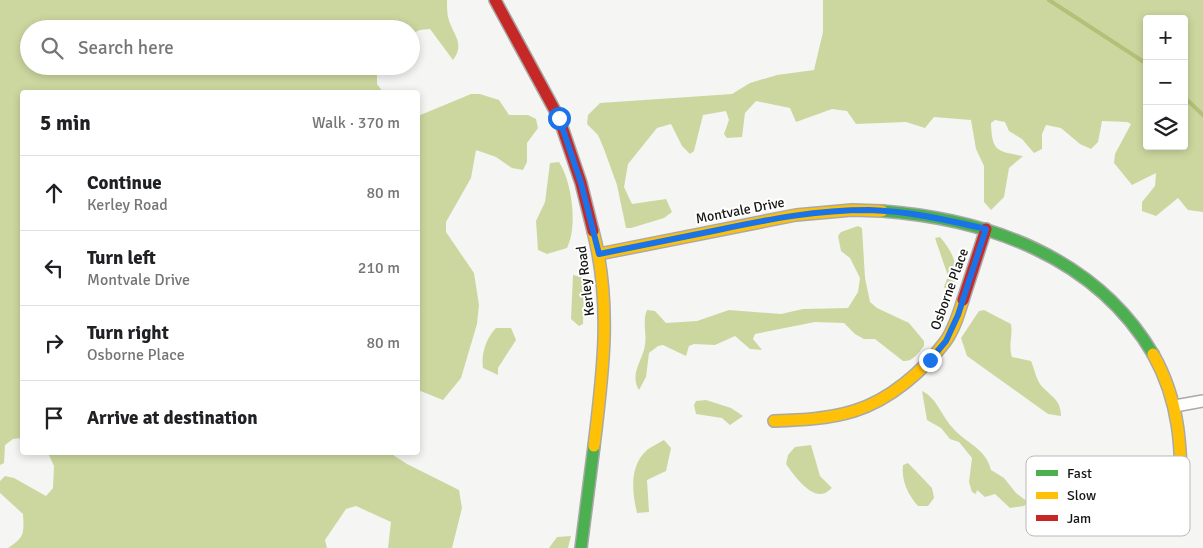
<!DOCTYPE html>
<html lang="en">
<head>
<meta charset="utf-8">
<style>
	body { margin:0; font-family:Signika,sans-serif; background:#f6f6f6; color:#202124 }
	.controls { position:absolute; right:15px; top:15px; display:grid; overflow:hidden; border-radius:5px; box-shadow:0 2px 8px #0003 }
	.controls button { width:45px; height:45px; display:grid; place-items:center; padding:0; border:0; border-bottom:1px solid #e0e0e0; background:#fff; color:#202124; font:25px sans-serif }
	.stop { position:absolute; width:15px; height:15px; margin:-11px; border:4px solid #1a73e8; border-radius:50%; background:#fff }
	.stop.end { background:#1a73e8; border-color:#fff; box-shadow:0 1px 5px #0008 }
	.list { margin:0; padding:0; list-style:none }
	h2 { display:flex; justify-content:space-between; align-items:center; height:65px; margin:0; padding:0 20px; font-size:21px }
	h2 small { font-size:16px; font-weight:400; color:#757577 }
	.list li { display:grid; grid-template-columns:32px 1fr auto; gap:15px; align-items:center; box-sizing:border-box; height:75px; padding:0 20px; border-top:1px solid #e0e0e0 }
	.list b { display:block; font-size:19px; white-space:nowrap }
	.list p { margin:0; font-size:16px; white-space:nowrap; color:#757577 }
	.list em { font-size:16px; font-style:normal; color:#757577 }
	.icon { flex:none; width:28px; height:28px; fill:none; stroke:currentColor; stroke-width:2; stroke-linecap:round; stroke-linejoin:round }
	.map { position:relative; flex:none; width:1203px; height:548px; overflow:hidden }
	.search { position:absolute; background:#fff; box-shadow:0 2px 8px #0003; left:20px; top:20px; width:400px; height:55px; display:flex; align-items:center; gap:12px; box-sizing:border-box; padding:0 18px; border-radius:28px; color:#757577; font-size:19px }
	.panel { position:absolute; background:#fff; box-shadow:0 2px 8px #0003; left:20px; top:90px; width:400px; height:365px; border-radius:5px }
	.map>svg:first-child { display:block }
	.forest { fill:#ccd79f; fill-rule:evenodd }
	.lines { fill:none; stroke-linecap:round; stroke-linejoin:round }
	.stream { stroke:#b3c078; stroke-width:4 }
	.street-casing { stroke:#a9a9a8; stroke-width:14 }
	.fast-casing { stroke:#a9a9a8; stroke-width:14 }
	.slow-casing { stroke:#a9a9a8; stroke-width:14 }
	.jam-casing { stroke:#a9a9a8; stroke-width:14 }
	.street { stroke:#fefefd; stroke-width:11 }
	.fast { stroke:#4caf50; stroke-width:11 }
	.slow { stroke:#ffc107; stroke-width:11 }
	.jam { stroke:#c62828; stroke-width:11 }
	.route { stroke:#1a73e8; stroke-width:6 }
	.labels { text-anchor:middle; stroke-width:4; stroke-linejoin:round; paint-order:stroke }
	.street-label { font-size:14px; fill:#151514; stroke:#fff }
	.key { fill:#fff; stroke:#b9b9b8; stroke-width:1 }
	.key-label { font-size:14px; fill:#151514 }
</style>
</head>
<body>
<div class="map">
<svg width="1203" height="548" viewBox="0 0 1203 548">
	<rect width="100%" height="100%" fill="#f5f5f4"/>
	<g class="forest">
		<path d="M 0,0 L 447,0 C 447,5 447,12 448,17 C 452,34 466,43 453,60 L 430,29 L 420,30 L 411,34 L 411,29 L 29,29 L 29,66 L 377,66 L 377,84 L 383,92 L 22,92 L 22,438 L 13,439 L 5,445 L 4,463 L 0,465 Z"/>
		<path d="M 823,0 L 1203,0 L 1203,212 L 1188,210 L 1178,198 L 1156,216 L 1142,211 L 1142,202 L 1155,186 L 1156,173 L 1132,185 L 1114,163 L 1115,154 L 1131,124 L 1127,122 L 1102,121 L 1098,142 L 1091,149 L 1080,144 L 1061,128 L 1046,125 L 1042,134 L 1042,149 L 1034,153 L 1022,139 L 1009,131 L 1005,122 L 995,120 L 991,123 C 992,152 997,151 1023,156 L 1009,168 L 1004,197 L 991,210 L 984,202 L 984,166 L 976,149 L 971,120 L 934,117 L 925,128 L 906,122 L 856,124 L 847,111 L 832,109 L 796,122 L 790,108 L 756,101 L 745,113 L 742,137 L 727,138 L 724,134 L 729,120 L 726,111 L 703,115 L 694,151 L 690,154 L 682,146 L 671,124 L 657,128 L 628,164 L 624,187 L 632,204 L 666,199 L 672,212 L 664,218 L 631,228 L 626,228 L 617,185 L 604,149 L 598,135 L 587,124 L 588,115 L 600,103 L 732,94 L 750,83 L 777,75 L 814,70 L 823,32 ZM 1147,19 L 1184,19 L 1184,146 L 1147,146 Z"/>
		<path d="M 471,94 L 480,94 L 499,100 L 509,115 L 528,115 L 536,119 L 538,128 L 527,143 L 527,162 L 523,170 L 512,168 L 496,157 L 476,150 L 471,178 L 446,222 L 446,232 L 474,273 L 479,305 L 477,324 L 461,378 L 443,400 L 418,390 L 418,116 Z"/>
		<path d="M 559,162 C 572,182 578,227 567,248 L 547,254 L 538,250 L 536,221 L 545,202 L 550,163 Z"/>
		<path d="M 858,226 L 862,228 L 865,278 L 870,302 L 877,308 L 909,323 L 924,341 L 924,346 C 918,353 913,362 903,361 L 875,339 L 864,339 L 855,334 L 844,323 L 815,322 L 755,334 L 753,339 L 762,350 L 750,349 L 735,336 L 715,345 L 694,344 L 689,346 L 686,356 L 663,345 L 658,346 L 649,353 L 646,377 L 639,390 C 629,374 643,360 645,345 C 647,333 642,322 647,310 L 655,311 L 666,323 L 697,321 L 729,310 L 781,314 L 803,309 L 848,308 L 858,292 L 860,278 L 850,258 L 841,251 L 838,236 L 841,232 Z"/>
		<path d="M 940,237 C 956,256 960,269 951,294 L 944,287 L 948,276 L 935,238 Z"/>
		<path d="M 573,275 L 582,277 L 584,282 L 583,324 L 579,326 L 571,319 Z"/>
		<path d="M 984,310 L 1011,324 C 1013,336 1008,345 1012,357 L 1031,361 C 1034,368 1036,378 1040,384 C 1049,396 1061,398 1061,416 L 1048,414 L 967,356 L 961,338 L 979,311 Z"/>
		<path d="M 496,328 L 511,328 L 516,340 L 498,368 L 498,375 L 483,368 C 481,354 486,338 496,328 Z"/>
		<path d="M 922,391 C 937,398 941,415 952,427 C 965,443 986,448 991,470 L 1004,478 L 1016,493 L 1028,502 L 1024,506 L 1010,508 L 995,494 L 985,497 L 977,490 L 976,494 L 972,492 L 969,482 L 972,458 L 959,442 L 950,439 L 941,428 L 927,420 Z"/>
		<path d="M 706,400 L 731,408 L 743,416 L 730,425 L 722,418 L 696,414 L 694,405 L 696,401 Z"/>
		<path d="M 664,440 L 671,448 L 666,471 L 647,480 L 649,512 L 637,513 C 632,492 629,466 647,450 C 652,446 659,443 664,440 Z"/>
		<path d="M 811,445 L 820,476 L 832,488 C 828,491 825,494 821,494 C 808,495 793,474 786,464 L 788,455 L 795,447 Z"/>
		<path d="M 48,453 L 390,453 L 407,464 L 459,490 L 462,508 L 452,548 L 388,548 L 391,522 L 356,506 L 346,509 L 325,540 L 327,548 L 8,548 C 25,537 24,533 23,514 L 0,493 L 0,481 L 5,476 L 14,478 L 46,496 L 53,488 L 54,466 Z"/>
		<path d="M 908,463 L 932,488 L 934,498 L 928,506 L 918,506 C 908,495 901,480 903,465 Z"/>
		<path d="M 571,536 L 568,548 L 549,548 L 557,537 Z"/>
	</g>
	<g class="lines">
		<g class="stream">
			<path d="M 1049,0 L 1147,64"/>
			<path d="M 1184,97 L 1203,115"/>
		</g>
		<defs>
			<path id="street" d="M 1175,406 L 1203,401"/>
			<g id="fast">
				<path d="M 882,211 C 988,219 1096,257 1153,354"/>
				<path d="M 581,548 L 594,446"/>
			</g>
			<g id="slow">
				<path d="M 593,231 C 612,303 603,373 594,446"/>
				<path d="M 599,254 L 796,215 L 852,210 L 882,211"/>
				<path d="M 1153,354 C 1183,407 1181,457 1182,516"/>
				<path d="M 774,421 C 801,420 828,419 854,411 C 890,400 923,371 945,342 C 954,330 959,313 963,300"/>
			</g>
			<g id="jam">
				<path d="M 495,0 L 559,118 L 581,183 L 593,231"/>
				<path d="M 963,300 L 986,229"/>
			</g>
		</defs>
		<use href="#street" class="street-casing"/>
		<use href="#fast" class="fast-casing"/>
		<use href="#slow" class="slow-casing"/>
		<use href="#jam" class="jam-casing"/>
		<use href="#street" class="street"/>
		<use href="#fast" class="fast"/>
		<use href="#slow" class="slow"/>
		<use href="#jam" class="jam"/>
	</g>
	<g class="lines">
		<path class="route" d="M 559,118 L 581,183 L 599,254 C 639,246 679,238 718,230 C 770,219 816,210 869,210 C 909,211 947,220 986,229 L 958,315 L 946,341 L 930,360"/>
	</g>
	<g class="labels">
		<g class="street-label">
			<text transform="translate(740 210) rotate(-11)" y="5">Montvale Drive</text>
			<text transform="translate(585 281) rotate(-97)" y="5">Kerley Road</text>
			<text transform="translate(949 289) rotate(-70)" y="5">Osborne Place</text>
		</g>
	</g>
	<rect x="1026" y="456" width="164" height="80" rx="8" class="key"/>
	<rect x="1036" y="470" width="22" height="6" fill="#4caf50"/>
	<rect x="1036" y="492" width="22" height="7" fill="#ffc107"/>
	<rect x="1036" y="515" width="22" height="6" fill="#c62828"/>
	<g class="key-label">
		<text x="1067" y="478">Fast</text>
		<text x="1067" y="500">Slow</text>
		<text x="1067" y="523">Jam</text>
	</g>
</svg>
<div class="controls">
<button>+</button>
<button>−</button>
<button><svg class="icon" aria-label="layers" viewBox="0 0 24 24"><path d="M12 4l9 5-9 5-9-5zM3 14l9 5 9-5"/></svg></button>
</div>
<div class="stop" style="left:559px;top:118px"></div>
<div class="stop end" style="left:930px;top:360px"></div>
<div class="search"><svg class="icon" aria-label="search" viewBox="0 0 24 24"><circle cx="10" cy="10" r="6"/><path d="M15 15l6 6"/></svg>Search here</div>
<section class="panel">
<h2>5 min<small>Walk · 370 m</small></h2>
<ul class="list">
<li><svg class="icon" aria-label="ahead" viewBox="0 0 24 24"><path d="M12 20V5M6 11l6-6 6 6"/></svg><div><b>Continue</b><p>Kerley Road</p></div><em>80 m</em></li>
<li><svg class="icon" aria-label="left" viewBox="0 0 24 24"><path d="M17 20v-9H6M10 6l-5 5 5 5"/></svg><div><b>Turn left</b><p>Montvale Drive</p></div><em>210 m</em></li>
<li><svg class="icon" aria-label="right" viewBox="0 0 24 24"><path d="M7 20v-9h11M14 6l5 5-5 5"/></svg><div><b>Turn right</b><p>Osborne Place</p></div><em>80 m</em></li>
<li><svg class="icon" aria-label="arrive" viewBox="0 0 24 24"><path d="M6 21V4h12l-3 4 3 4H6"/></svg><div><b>Arrive at destination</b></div></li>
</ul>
</section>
</div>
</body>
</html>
